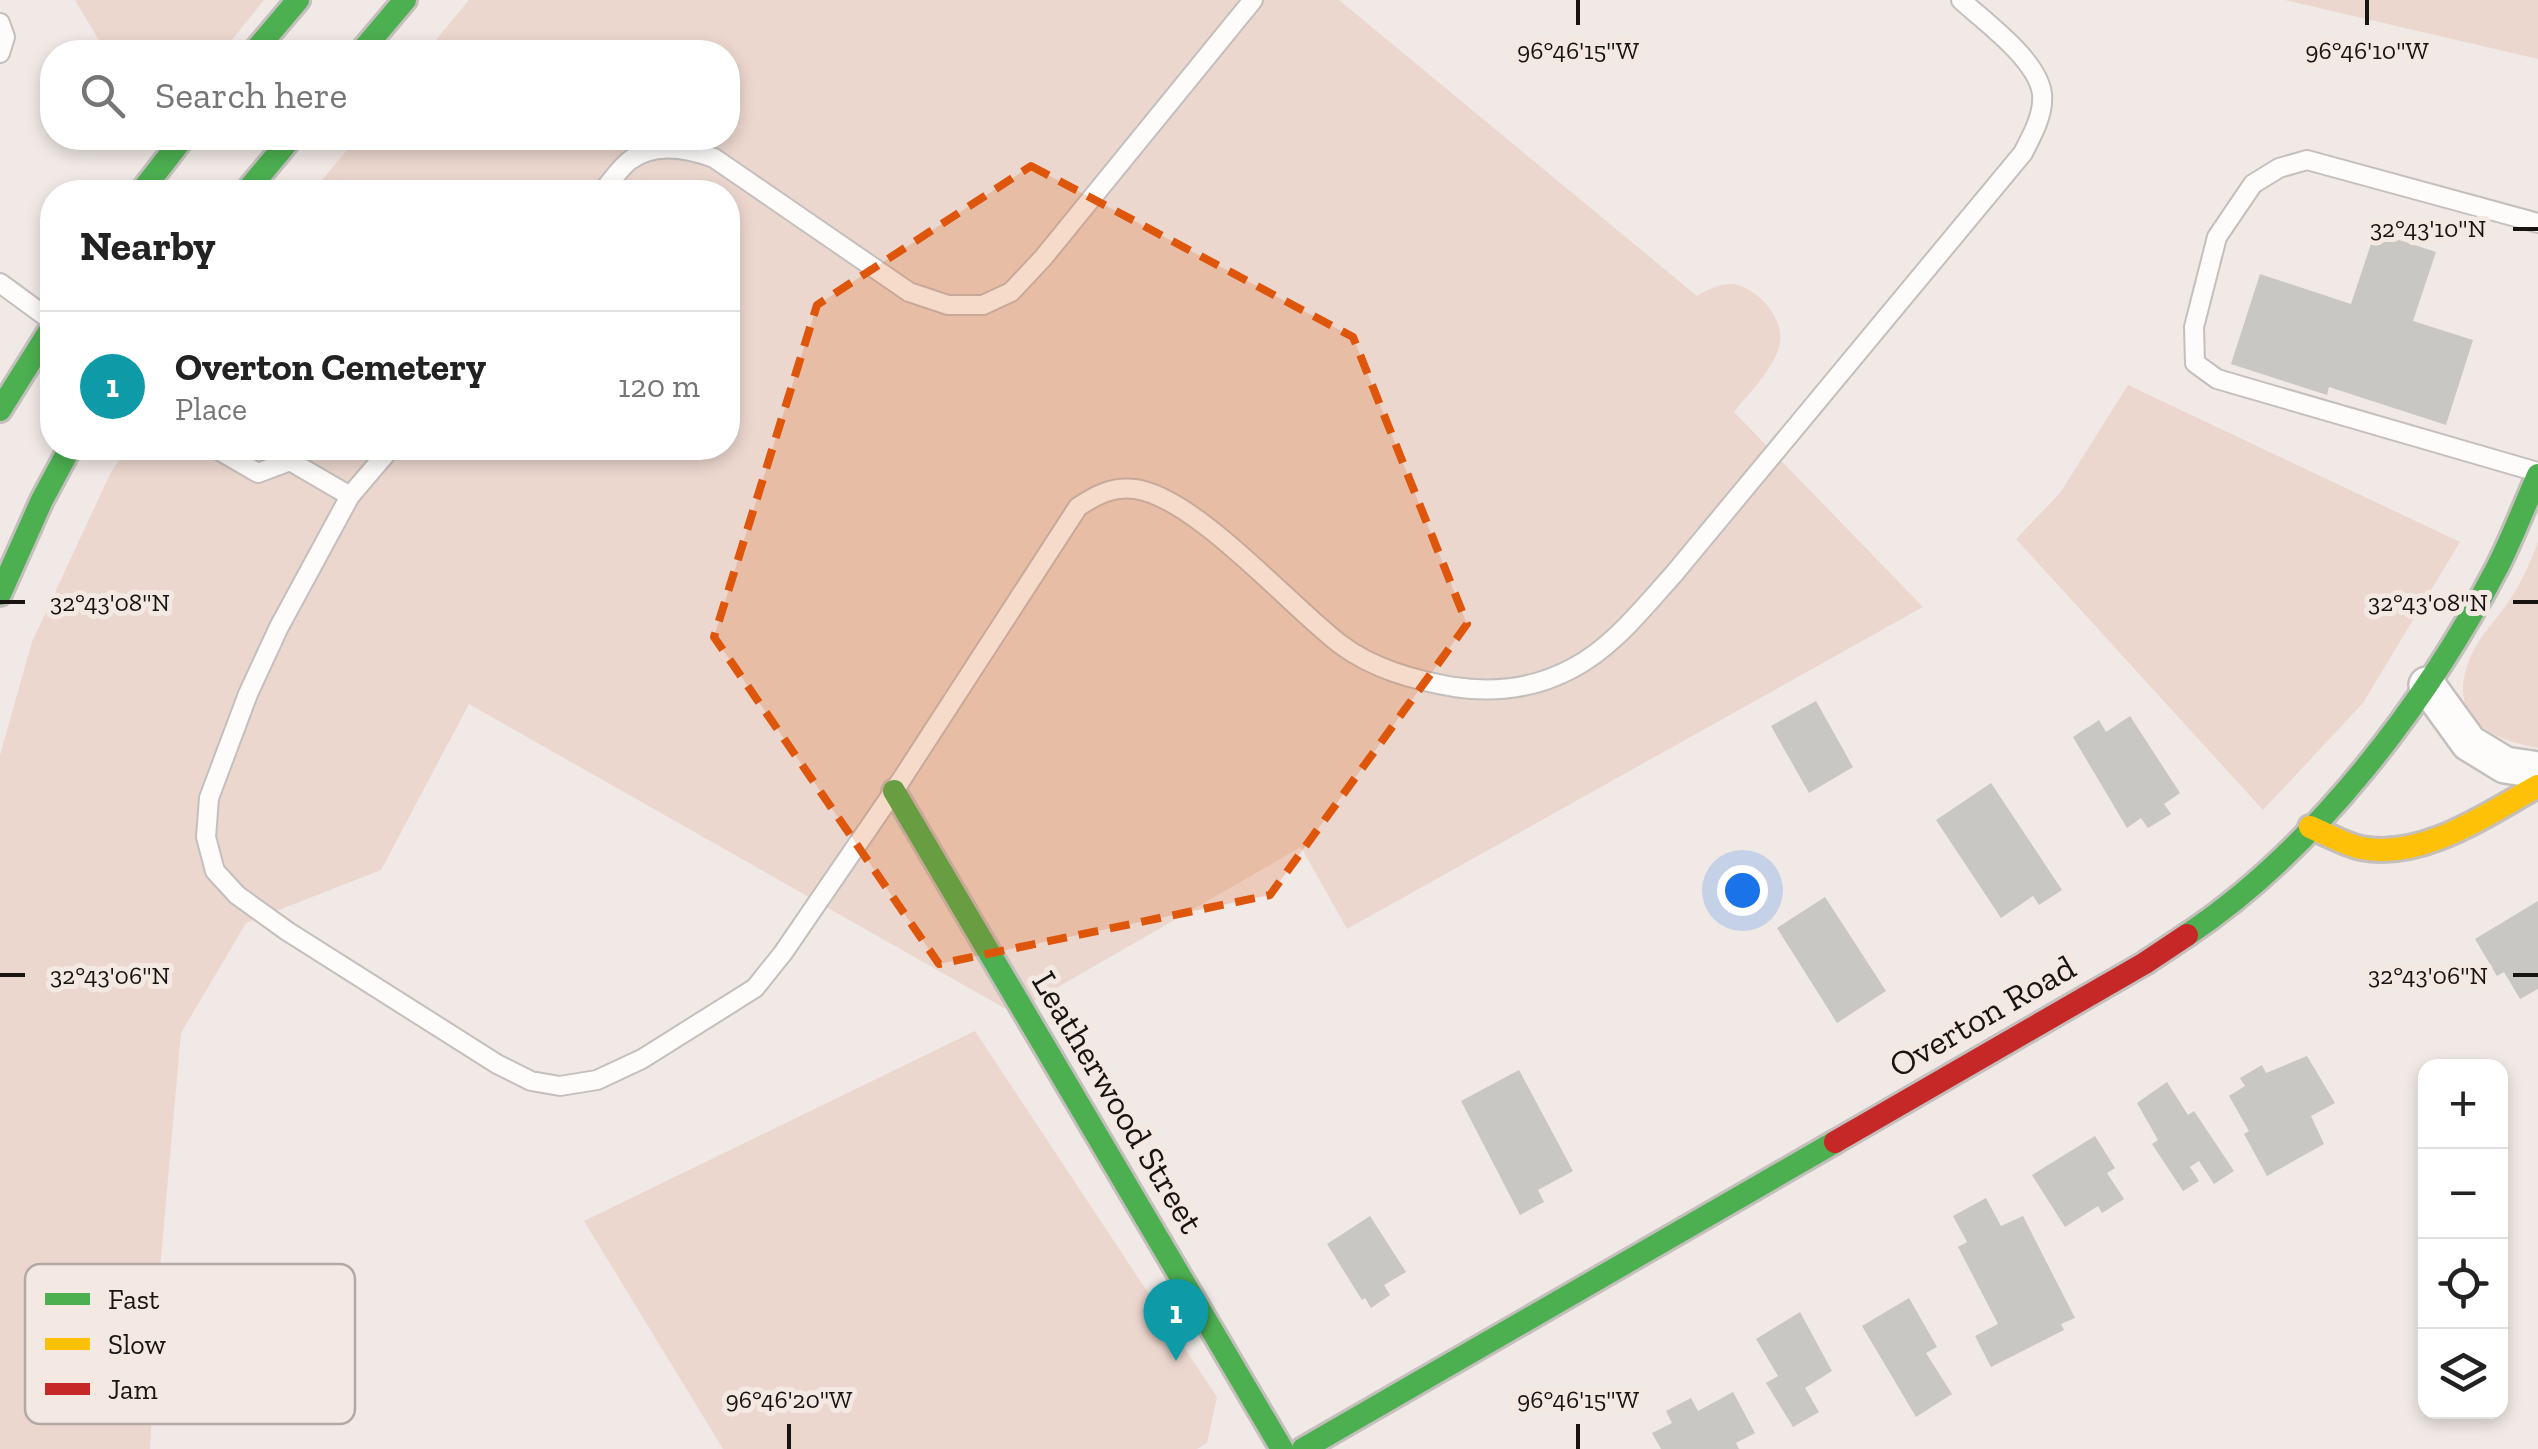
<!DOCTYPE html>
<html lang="en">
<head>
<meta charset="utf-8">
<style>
	body { margin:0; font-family:"Zilla Slab",serif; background:#f2f2f2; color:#222 }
	.controls { position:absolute; right:30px; bottom:30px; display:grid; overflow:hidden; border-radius:20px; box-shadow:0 5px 15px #0003 }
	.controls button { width:90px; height:90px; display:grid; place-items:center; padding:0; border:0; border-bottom:2px solid #e0e0e0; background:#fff; color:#222; font:50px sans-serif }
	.you { position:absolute; left:1742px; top:890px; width:35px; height:35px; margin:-25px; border:8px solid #fff; border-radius:50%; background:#1a73e8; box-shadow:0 0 0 15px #1a73e833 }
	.badge { display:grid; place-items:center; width:65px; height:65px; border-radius:50%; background:#645f5c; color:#fff; font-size:32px; font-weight:700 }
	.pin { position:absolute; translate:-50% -82px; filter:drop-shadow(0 2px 5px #0008) }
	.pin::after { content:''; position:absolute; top:52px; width:35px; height:30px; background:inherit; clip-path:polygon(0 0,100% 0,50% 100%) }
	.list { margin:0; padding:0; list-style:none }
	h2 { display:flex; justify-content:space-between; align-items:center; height:130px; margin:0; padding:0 40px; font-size:42px }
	h2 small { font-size:32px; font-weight:400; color:#767676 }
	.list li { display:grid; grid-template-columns:65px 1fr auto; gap:30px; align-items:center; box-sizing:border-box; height:150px; padding:0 40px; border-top:2px solid #e0e0e0 }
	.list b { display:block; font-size:38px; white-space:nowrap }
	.list p { margin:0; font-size:32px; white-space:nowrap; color:#767676 }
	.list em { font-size:32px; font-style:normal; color:#767676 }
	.icon { flex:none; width:55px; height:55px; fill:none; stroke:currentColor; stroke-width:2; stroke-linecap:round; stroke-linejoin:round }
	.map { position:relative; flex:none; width:2538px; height:1449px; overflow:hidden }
	.search { position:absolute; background:#fff; box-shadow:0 5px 15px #0003; left:40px; top:40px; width:700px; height:110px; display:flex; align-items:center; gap:25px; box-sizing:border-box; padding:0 35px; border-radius:40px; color:#767676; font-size:38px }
	.panel { position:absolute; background:#fff; box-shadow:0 5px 15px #0003; left:40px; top:180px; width:700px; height:280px; border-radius:40px }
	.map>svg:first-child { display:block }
	.green { fill:#ecd7ce }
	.building { fill:#c8c7c4 }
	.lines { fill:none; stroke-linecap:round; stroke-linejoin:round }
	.lane-casing { stroke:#c4bfbc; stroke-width:22 }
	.street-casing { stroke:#c4bfbc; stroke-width:40 }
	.fast-casing { stroke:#c4bfbc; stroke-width:28 }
	.slow-casing { stroke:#c4bfbc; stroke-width:28 }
	.jam-casing { stroke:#c4bfbc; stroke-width:28 }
	.lane { stroke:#fdfcfb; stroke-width:18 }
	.street { stroke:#fdfcfb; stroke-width:35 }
	.fast { stroke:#4caf50; stroke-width:22 }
	.slow { stroke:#ffc107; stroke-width:22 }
	.jam { stroke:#c62828; stroke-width:22 }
	.marked { fill:#de560c; fill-opacity:0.2; stroke:#de560c; stroke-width:8; stroke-dasharray:20 12; stroke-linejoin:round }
	.ticks { fill:none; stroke:#181412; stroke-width:4 }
	.labels { text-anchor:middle; stroke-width:10; stroke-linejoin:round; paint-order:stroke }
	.street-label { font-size:35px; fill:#181412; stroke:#f4e8e2 }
	.key { fill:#f4e8e2; stroke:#b2a8a4; stroke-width:2.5 }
	.key-label { font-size:28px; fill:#181412 }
	.ticks-label { font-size:25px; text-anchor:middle; fill:#181412; stroke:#f4e8e2; stroke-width:10; stroke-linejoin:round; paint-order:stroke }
</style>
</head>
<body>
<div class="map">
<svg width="2538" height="1449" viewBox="0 0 2538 1449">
	<rect width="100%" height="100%" fill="#f0e9e6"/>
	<g class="green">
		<path d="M 75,0 L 264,0 L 222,52 L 106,52 Z"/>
		<path d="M 469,0 L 1339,0 L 1697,296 C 1706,290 1721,283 1733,284 C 1759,288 1787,321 1779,347 C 1772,371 1749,393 1734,412 L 1923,607 L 1347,929 L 1301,847 L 1013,1013 L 469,704 L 381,870 L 246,923 L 181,1033 L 160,1269 L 150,1449 L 0,1449 L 0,755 L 32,642 L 110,474 L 127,448 L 728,448 L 728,192 L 312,192 L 357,138 L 728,138 L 728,52 L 426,52 Z"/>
		<path d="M 2285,0 L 2538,0 L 2538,59 Z"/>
		<path d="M 2128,385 L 2460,542 L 2363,703 L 2263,810 L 2016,539 L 2060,493 Z"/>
		<path d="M 2538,542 L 2538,748 C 2486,739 2445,714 2471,656 C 2480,635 2499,617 2511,598 C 2522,581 2531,561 2538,542 Z"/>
		<path d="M 975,1031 L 1217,1397 L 1207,1443 L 1197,1449 L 723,1449 L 584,1221 Z"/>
	</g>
	<g class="building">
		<path d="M 2375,232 L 2436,252 L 2413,321 L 2473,340 L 2446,425 L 2329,387 L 2327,395 L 2231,364 L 2260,274 L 2351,304 Z"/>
		<path d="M 1816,701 L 1853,767 L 1809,793 L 1771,726 Z"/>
		<path d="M 2130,716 L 2180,793 L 2164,804 L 2171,814 L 2148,828 L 2141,818 L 2127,828 L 2073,737 L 2099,720 L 2106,732 Z"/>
		<path d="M 1991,783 L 2062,890 L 2039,905 L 2033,896 L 2001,918 L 1936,820 Z"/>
		<path d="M 1825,897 L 1886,991 L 1837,1023 L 1777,928 Z"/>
		<path d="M 2538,901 L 2538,989 L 2520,999 L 2504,972 L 2497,976 L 2475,939 Z"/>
		<path d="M 2307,1056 L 2335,1103 L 2311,1116 L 2324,1144 L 2267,1176 L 2244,1134 L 2249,1131 L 2229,1096 L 2245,1086 L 2240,1078 L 2262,1065 L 2266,1073 Z"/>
		<path d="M 1519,1070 L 1573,1171 L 1538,1190 L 1544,1202 L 1520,1215 L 1461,1101 Z"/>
		<path d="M 2167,1082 L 2188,1115 L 2194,1111 L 2234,1171 L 2214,1184 L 2199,1161 L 2190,1167 L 2199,1181 L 2183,1191 L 2152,1144 L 2158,1140 L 2137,1103 Z"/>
		<path d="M 2095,1136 L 2115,1168 L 2107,1173 L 2124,1199 L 2102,1213 L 2098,1206 L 2065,1227 L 2032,1175 Z"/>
		<path d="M 1986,1198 L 2001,1226 L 2023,1216 L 2075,1318 L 2061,1324 L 2064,1330 L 1991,1367 L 1975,1336 L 1998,1324 L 1958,1247 L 1967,1242 L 1953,1216 Z"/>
		<path d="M 1370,1216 L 1406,1272 L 1384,1285 L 1390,1295 L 1371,1308 L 1365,1298 L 1362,1300 L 1327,1244 Z"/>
		<path d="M 1909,1298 L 1937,1347 L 1926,1353 L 1952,1394 L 1916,1417 L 1862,1326 Z"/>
		<path d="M 1800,1312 L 1832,1371 L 1805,1388 L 1819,1412 L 1793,1427 L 1766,1383 L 1778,1376 L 1756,1339 Z"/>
		<path d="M 1733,1392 L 1755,1433 L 1736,1443 L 1739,1449 L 1661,1449 L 1652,1433 L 1672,1423 L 1666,1411 L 1691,1398 L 1698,1411 Z"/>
	</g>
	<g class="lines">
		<defs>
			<g id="lane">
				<path d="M 0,23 L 5,37 L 0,53"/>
				<path d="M 602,192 C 610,183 619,169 629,161 C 654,141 687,148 714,158 L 909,292 L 948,305 L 983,305 L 1011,292 L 1043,258 L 1253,0"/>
				<path d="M 0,283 L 52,321"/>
				<path d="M 215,448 L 258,473 L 290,461 L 350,496 L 391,448"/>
				<path d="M 2534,471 L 2217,379 L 2195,363 L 2194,327 L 2217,237 L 2253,184 L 2279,168 L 2307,160 L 2538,223"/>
				<path d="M 350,496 L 279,627 L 248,694 L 209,798 L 206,837 L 215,871 L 237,895 L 287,931 L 497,1064 L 531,1081 L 560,1086 L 597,1080 L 642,1059 L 755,988 L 783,953 L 894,791 L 1078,507 C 1096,495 1113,486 1135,489 C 1195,497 1289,605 1340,644 C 1373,669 1414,680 1454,687 C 1494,693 1536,688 1573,668 C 1613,647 1643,608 1673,575 L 2023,153 C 2032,135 2044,115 2042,94 C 2038,60 1985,22 1961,0"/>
			</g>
			<path id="street" d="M 2427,685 L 2469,743 L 2505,765 L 2538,770"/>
			<g id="fast">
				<path d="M 254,52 L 298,0"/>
				<path d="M 361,52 L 405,0"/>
				<path d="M 141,192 L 183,138"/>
				<path d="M 246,192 L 291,138"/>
				<path d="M 0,410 L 52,327"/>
				<path d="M 0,594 L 42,500 L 70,448"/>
				<path d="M 894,791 L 1282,1449"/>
				<path d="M 2187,935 C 2315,850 2427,702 2498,566 C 2513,536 2525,505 2538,475"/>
				<path d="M 1303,1449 L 1835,1142"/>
			</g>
			<path id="slow" d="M 2310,827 C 2327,834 2343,844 2361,848 C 2423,860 2487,814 2538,786"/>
			<path id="jam" d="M 1835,1142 L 2145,963 L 2187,935"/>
		</defs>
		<use href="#lane" class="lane-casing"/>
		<use href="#street" class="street-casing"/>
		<use href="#fast" class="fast-casing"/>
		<use href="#slow" class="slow-casing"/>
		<use href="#jam" class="jam-casing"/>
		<use href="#lane" class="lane"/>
		<use href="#street" class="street"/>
		<use href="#fast" class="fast"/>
		<use href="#slow" class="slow"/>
		<use href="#jam" class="jam"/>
	</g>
	<path class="marked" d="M 1031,166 L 1353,337 L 1467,624 L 1270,895 L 939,964 L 714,637 L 817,305 Z"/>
	<path class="ticks" d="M 1578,0 L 1578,25M 2367,0 L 2367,25M 2513,229 L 2538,229M 0,602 L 25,602M 2513,602 L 2538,602M 0,975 L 25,975M 2513,975 L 2538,975M 789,1424 L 789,1449M 1578,1424 L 1578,1449"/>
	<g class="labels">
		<g class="street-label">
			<text transform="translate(1982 1016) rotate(-30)" y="12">Overton Road</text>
			<text transform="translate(1118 1102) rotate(59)" y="12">Leatherwood Street</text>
		</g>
	</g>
	<rect x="25" y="1264" width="330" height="160" rx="15" class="key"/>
	<rect x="45" y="1293" width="45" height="12" fill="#4caf50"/>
	<rect x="45" y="1338" width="45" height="12" fill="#ffc107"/>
	<rect x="45" y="1383" width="45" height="12" fill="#c62828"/>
	<g class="key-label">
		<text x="108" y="1309">Fast</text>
		<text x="108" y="1354">Slow</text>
		<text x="108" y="1399">Jam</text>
	</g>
	<g class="ticks-label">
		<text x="1578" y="59">96°46'15"W</text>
		<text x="2367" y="59">96°46'10"W</text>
		<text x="2428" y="237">32°43'10"N</text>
		<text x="110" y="611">32°43'08"N</text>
		<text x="2428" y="611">32°43'08"N</text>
		<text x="110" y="984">32°43'06"N</text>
		<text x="2428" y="984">32°43'06"N</text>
		<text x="789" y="1408">96°46'20"W</text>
		<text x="1578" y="1408">96°46'15"W</text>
	</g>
</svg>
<div class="controls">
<button>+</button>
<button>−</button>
<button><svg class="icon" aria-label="locate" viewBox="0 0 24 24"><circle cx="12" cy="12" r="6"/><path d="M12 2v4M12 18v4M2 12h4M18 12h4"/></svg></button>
<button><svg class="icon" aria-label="layers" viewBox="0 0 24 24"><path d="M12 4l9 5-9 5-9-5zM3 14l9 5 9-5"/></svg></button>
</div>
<div class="you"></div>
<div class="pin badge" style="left:1176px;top:1361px;background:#0f9aa8">1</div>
<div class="search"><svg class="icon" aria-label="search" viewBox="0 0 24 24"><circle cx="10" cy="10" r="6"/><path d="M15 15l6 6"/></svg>Search here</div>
<section class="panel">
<h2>Nearby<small></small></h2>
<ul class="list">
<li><span class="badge" style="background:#0f9aa8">1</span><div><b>Overton Cemetery</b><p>Place</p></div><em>120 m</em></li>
</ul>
</section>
</div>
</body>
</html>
